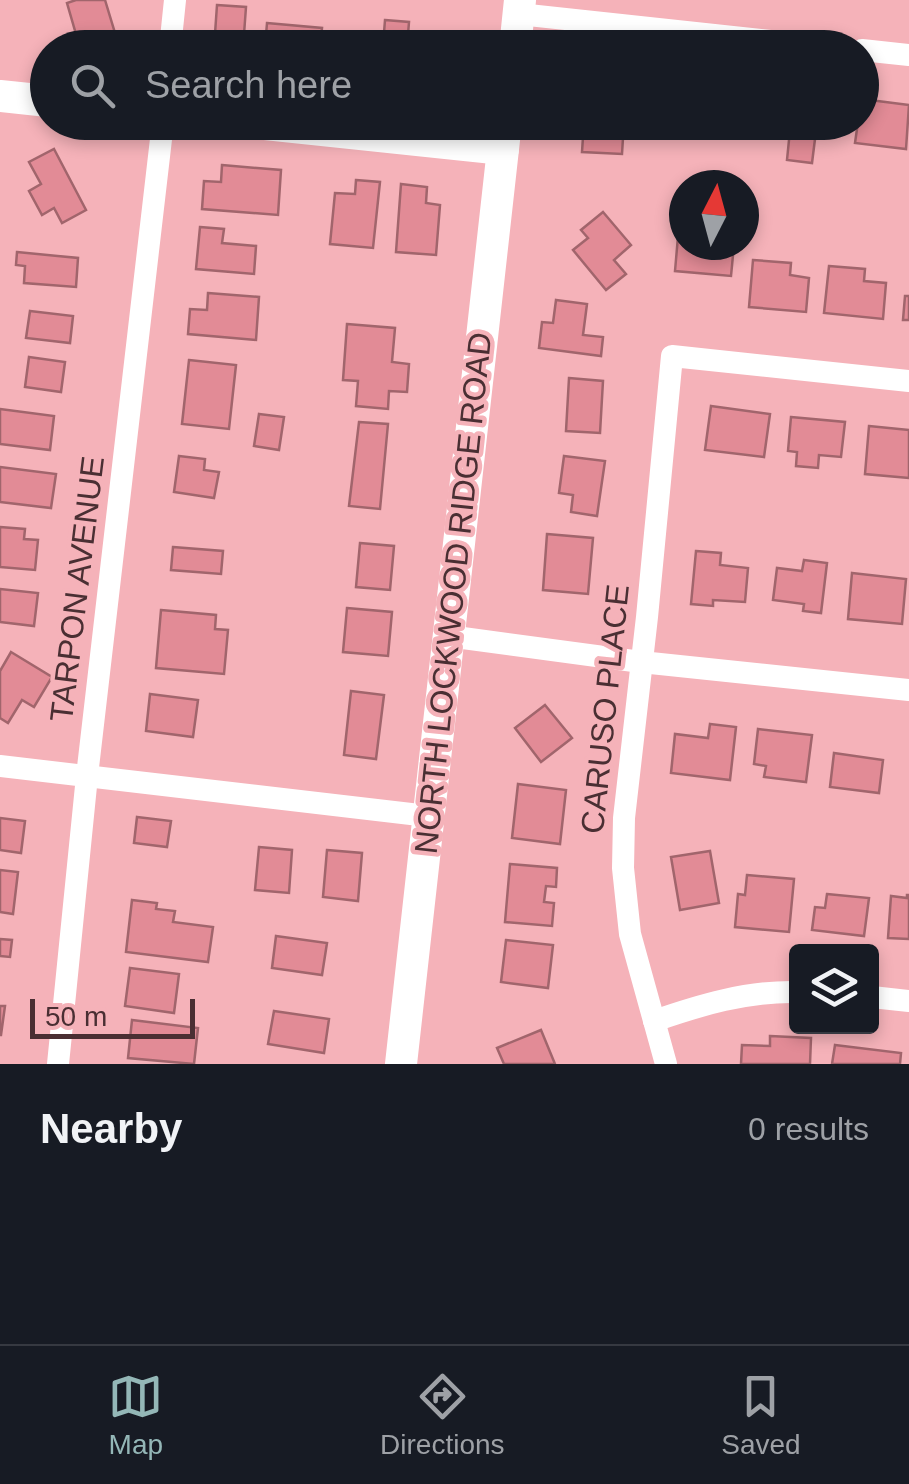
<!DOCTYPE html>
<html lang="en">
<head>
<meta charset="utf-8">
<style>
	body { margin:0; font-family:Helvetica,sans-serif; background:#20242c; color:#f1f3f6 }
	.controls { position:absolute; right:30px; bottom:30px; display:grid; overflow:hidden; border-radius:10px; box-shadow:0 5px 15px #0003 }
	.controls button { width:90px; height:90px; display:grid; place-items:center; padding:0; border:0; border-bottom:2px solid #363941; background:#171b24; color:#f1f3f6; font:50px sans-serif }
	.compass { position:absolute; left:669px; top:170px; width:90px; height:90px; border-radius:50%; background:#171b24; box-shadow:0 5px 15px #0003; rotate:6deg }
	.scale { position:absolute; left:30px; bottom:25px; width:165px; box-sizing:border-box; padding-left:10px; border:5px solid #4a2f33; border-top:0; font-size:28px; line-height:35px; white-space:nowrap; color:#4a2f33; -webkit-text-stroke:8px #f5b2b9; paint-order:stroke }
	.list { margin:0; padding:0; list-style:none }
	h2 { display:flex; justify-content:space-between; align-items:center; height:130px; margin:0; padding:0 40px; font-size:42px }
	h2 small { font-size:32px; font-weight:400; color:#9ea1a6 }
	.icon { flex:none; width:55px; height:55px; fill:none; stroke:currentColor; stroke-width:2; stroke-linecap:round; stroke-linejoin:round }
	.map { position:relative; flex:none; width:909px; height:1064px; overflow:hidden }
	.search { position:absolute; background:#171b24; box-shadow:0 5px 15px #0003; left:30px; right:30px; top:30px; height:110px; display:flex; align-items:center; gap:25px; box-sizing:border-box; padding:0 35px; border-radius:55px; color:#9ea1a6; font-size:38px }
	.sheet { height:280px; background:#171b24 }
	nav { display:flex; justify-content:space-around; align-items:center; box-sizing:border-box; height:140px; border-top:2px solid #363941; background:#171b24; font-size:28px; color:#9ea1a6 }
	nav a { display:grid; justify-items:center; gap:5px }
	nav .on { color:#94b7b7 }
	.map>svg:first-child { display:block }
	.building { fill:#e28b96; stroke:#a1656c; stroke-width:2.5 }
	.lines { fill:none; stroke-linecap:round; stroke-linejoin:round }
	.street { stroke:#fff; stroke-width:22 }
	.secondary { stroke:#fff; stroke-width:32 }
	.labels { text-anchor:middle; stroke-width:9; stroke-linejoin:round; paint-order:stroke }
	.street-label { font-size:32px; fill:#4a2f33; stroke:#f5b2b9 }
</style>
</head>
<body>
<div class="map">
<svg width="909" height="1064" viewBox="0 0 909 1064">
	<rect width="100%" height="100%" fill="#f5b2b9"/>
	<g class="building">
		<path d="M 76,0 L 105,0 L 118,43 L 103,48 L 80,48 L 67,3 Z"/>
		<path d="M 217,5 L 246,7 L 243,48 L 214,48 Z"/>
		<path d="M 385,20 L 409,22 L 407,47 L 383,45 Z"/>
		<path d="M 267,23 L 322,28 L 320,48 L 265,48 Z"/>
		<path d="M 862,99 L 909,105 L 906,149 L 855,143 L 858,122 L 862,122 Z"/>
		<path d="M 584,122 L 624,122 L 622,154 L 582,152 Z"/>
		<path d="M 643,122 L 697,122 L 696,129 L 643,125 Z"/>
		<path d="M 784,122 L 839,122 L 838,134 L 816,131 L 812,163 L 787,160 L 790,130 L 783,129 Z"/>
		<path d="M 54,149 L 86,210 L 62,223 L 54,208 L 42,215 L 29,191 L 41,184 L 29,162 Z"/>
		<path d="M 222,165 L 281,170 L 278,215 L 202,209 L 204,181 L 221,182 Z"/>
		<path d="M 356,180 L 380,182 L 373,248 L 330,244 L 335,193 L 355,194 Z"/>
		<path d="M 401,184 L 427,187 L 426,203 L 440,205 L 436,255 L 396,252 Z"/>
		<path d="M 603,212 L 631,245 L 614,260 L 626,274 L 606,290 L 573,250 L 588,238 L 581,230 Z"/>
		<path d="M 679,225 L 684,226 L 684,245 L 734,245 L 731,276 L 675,271 Z"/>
		<path d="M 200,227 L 224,229 L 222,243 L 256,246 L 254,274 L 196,269 Z"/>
		<path d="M 17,252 L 78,258 L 76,287 L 24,283 L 25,266 L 16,265 Z"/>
		<path d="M 753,260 L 791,263 L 790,275 L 809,278 L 806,312 L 749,307 Z"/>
		<path d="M 829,266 L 865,269 L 864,281 L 886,283 L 883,319 L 824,313 Z"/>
		<path d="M 208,293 L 259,297 L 256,340 L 188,334 L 190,309 L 207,310 Z"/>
		<path d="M 905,296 L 909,296 L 909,320 L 903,320 Z"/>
		<path d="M 556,300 L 587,304 L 583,335 L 603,337 L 601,356 L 539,348 L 542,322 L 553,323 Z"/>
		<path d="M 30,311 L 73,316 L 70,343 L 26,338 Z"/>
		<path d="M 347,324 L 395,328 L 392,362 L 409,364 L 407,392 L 389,391 L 388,409 L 356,406 L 358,381 L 343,380 Z"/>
		<path d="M 29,357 L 65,362 L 61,392 L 25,387 Z"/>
		<path d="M 189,360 L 236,365 L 229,429 L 182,424 Z"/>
		<path d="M 569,378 L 603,381 L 600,433 L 566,431 Z"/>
		<path d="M 711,406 L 770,414 L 764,457 L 705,450 Z"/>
		<path d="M 0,409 L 54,416 L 50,450 L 0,444 Z"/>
		<path d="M 259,414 L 284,417 L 279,450 L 254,446 Z"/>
		<path d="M 791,417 L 845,422 L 841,457 L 819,455 L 818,468 L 796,466 L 797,452 L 788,451 Z"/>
		<path d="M 359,422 L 388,424 L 380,509 L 349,506 Z"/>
		<path d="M 869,426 L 909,430 L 909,478 L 865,474 Z"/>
		<path d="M 179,456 L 205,459 L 204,470 L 219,472 L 214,498 L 174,492 Z"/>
		<path d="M 564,456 L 605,461 L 597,516 L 571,512 L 573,495 L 559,493 Z"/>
		<path d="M 0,467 L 56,474 L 51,508 L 0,502 Z"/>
		<path d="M 0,527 L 25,529 L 24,539 L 38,540 L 35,570 L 0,567 Z"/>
		<path d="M 547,534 L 593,538 L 588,594 L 543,590 Z"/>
		<path d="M 360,543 L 394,546 L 390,590 L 356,587 Z"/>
		<path d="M 173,547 L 223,551 L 221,574 L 171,570 Z"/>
		<path d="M 696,551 L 721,553 L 720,565 L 748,568 L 745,602 L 713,600 L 713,606 L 691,604 Z"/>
		<path d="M 804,560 L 827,563 L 821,613 L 803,611 L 804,604 L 773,600 L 777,568 L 802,571 Z"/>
		<path d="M 852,573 L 906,579 L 902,624 L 848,619 Z"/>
		<path d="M 0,589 L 38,593 L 34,626 L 0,622 Z"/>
		<path d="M 347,608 L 392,612 L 388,656 L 343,652 Z"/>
		<path d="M 161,610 L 216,615 L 215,629 L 228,630 L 224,674 L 156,668 Z"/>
		<path d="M 11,652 L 52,677 L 34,707 L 22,700 L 8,723 L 0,718 L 0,671 Z"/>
		<path d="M 351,691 L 384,695 L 376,759 L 344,755 Z"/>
		<path d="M 150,694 L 198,700 L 193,737 L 146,731 Z"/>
		<path d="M 545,705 L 572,738 L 541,762 L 515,728 Z"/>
		<path d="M 710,724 L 736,727 L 730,780 L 671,773 L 675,734 L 708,738 Z"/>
		<path d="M 758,729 L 812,735 L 806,782 L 764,777 L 766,766 L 754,764 Z"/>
		<path d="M 834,753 L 883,760 L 879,793 L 830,787 Z"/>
		<path d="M 518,784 L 566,790 L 560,844 L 512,838 Z"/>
		<path d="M 137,817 L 171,821 L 167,847 L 134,843 Z"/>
		<path d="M 0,818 L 25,821 L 21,853 L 0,850 Z"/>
		<path d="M 259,847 L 292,850 L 289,893 L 255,890 Z"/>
		<path d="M 327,850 L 362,853 L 358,901 L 323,897 Z"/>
		<path d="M 710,851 L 719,903 L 680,910 L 671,857 Z"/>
		<path d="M 510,864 L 557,868 L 556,887 L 546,886 L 544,902 L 554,903 L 552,926 L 505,922 Z"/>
		<path d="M 0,870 L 18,872 L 13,914 L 0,912 Z"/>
		<path d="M 747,875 L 794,879 L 789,932 L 735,927 L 738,894 L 745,895 Z"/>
		<path d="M 827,894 L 869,898 L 864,936 L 812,930 L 815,907 L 825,908 Z"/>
		<path d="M 907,895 L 909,895 L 909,939 L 888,938 L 891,896 L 907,898 Z"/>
		<path d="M 132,900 L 157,903 L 156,909 L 175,911 L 173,922 L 213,927 L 208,962 L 126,952 Z"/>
		<path d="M 276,936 L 327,943 L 322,975 L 272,968 Z"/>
		<path d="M 0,939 L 12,940 L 10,957 L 0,956 Z"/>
		<path d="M 506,940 L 553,945 L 548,988 L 501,982 Z"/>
		<path d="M 130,968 L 179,974 L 174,1013 L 125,1006 Z"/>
		<path d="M 0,1006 L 5,1006 L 1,1035 L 0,1035 Z"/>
		<path d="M 274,1011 L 329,1019 L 324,1053 L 268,1044 Z"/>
		<path d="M 132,1020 L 198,1028 L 194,1064 L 128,1058 Z"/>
		<path d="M 541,1030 L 555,1064 L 504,1064 L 497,1048 Z"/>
		<path d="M 770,1036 L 811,1038 L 810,1064 L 741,1064 L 742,1045 L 770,1046 Z"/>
		<path d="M 835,1045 L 901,1053 L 900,1064 L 832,1064 Z"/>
	</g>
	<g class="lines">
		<g class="street">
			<path d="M 519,14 L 836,48"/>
			<path d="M 170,48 L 175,0"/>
			<path d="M 862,50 L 909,55"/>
			<path d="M 448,636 L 641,662 L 909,690"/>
			<path d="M 0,766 L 428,816"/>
			<path d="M 872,997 L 909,1001"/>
			<path d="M 654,1021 C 700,1005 747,991 796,992"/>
			<path d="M 58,1064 L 87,776 L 163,122"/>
			<path d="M 666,1064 L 630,934 L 623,868 L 624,818 L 647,617 L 672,356 L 909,381"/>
		</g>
		<g class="secondary">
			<path d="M 515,48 L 520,0"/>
			<path d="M 0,96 L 48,101"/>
			<path d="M 245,122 L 503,149"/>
			<path d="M 401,1064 L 506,122"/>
		</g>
	</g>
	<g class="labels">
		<g class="street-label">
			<text transform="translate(77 589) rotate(-83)" y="11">TARPON AVENUE</text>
			<text transform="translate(453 593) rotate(-84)" y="11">NORTH LOCKWOOD RIDGE ROAD</text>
			<text transform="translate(605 709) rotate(-84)" y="11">CARUSO PLACE</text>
		</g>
	</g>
</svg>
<div class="controls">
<button><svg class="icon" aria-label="layers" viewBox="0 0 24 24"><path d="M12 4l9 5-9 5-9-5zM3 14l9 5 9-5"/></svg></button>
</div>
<svg class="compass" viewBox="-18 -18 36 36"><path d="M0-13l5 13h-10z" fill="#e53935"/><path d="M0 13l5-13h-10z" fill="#9ea1a6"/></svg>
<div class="scale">50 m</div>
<div class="search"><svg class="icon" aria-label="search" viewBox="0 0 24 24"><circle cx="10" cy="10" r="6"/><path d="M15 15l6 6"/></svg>Search here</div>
</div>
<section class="sheet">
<h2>Nearby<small>0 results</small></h2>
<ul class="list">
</ul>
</section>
<nav>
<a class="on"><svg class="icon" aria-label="map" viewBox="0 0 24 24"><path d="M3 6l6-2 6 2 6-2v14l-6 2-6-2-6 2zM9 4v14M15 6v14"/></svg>Map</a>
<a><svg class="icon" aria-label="directions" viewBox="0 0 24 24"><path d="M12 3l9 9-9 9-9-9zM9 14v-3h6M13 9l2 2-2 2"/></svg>Directions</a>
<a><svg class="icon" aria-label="saved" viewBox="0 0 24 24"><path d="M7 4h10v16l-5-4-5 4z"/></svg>Saved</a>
</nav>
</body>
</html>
